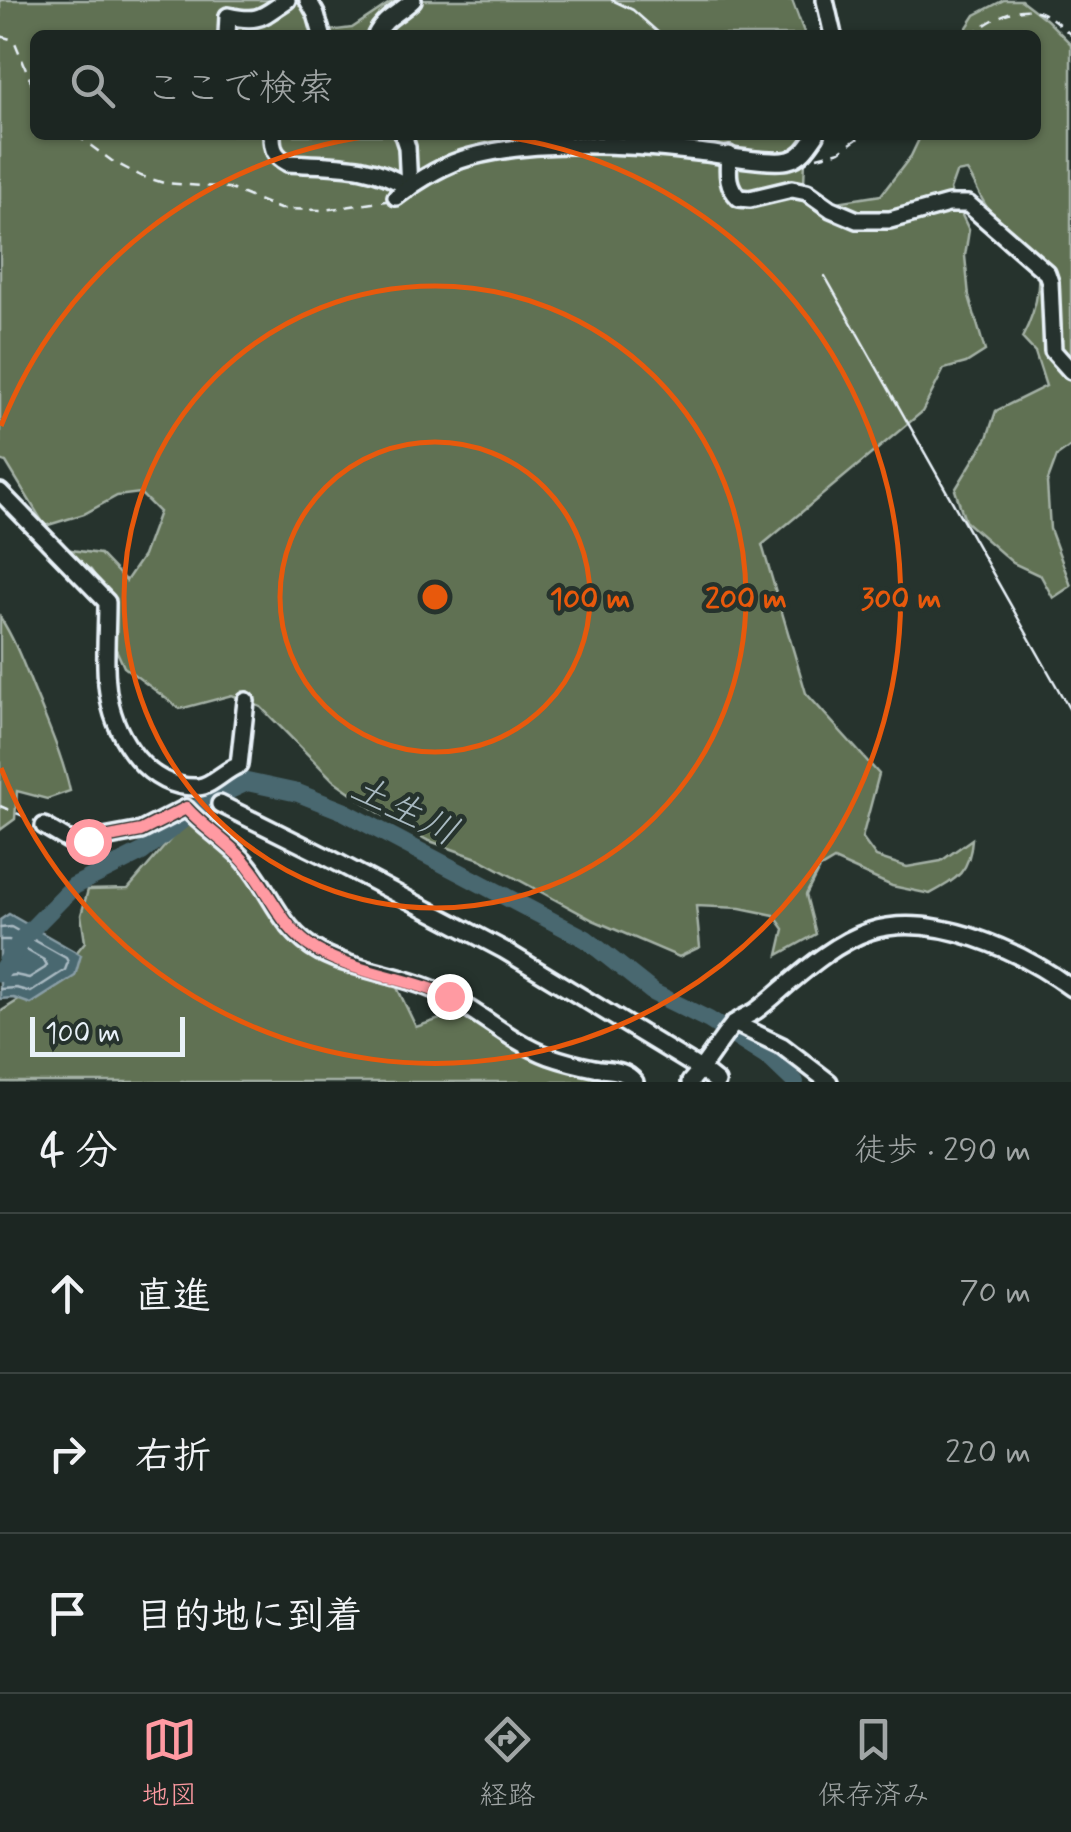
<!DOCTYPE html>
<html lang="ja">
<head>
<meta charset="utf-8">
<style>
	body { margin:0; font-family:Mynerve,"Klee One",sans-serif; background:#29322f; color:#f1f3f6 }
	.scale { position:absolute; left:30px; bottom:25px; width:155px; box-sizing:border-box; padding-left:10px; border:5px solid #e8f1f8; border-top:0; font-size:28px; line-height:35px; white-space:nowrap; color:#e8f1f8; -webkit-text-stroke:8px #26332d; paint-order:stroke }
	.stop { position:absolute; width:30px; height:30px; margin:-22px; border:8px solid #ff9aa2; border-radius:50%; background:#fff }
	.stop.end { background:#ff9aa2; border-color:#fff; box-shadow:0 2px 10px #0008 }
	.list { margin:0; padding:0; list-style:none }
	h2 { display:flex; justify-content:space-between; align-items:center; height:130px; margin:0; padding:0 40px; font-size:42px }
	h2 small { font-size:32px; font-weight:400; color:#a0a5a5 }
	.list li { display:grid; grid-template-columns:65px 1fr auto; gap:30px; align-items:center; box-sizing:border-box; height:160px; padding:0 40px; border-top:2px solid #3a4340 }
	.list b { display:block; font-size:38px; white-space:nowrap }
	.list em { font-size:32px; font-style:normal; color:#a0a5a5 }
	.icon { flex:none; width:55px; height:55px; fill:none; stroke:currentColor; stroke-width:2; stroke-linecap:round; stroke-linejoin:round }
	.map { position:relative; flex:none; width:1071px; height:1082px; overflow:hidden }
	.search { position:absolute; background:#1c2622; box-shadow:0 2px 8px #0004; left:30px; right:30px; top:30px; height:110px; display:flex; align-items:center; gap:25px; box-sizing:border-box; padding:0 35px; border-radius:15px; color:#a0a5a5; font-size:38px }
	.sheet { height:610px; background:#1c2622 }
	nav { display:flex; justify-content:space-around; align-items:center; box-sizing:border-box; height:140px; border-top:2px solid #3a4340; background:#1c2622; font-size:28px; color:#a0a5a5 }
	nav a { display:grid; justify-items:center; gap:5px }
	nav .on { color:#ff9aa2 }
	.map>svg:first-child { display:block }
	.green { fill:#617153; stroke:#a4b1a6; stroke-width:2.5 }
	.water { fill:#4a6770; stroke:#899ea6; stroke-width:2.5 }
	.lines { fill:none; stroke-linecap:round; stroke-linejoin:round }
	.shore { stroke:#a9bac2; stroke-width:2.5 }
	.river { stroke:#4a6770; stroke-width:18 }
	.minor-casing { stroke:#e8f1f8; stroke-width:22 }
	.path { stroke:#e8f1f8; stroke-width:2.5; stroke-dasharray:10 8; stroke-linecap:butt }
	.minor { stroke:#26332d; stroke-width:15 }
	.rail { stroke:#e8f1f8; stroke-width:2.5 }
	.route { stroke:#ff9aa2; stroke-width:12 }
	.ring { fill:none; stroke:#e8590c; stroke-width:5 }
	.labels { text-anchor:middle; stroke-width:9; stroke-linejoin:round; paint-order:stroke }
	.water-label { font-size:38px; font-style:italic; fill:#a9bac2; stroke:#26332d }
	.centre { fill:#e8590c; stroke:#26332d; stroke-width:5 }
	.ring-label { font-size:30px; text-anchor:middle; font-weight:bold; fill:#e8590c; stroke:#26332d; stroke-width:9; stroke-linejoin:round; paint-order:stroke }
</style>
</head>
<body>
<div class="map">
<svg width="1071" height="1082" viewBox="0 0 1071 1082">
	<rect width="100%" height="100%" fill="#26332d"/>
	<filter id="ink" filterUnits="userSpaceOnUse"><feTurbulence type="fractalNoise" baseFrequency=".01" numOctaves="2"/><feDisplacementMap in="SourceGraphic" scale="20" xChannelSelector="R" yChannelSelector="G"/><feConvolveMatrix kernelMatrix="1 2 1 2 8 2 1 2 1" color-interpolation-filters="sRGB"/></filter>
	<g filter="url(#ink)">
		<g class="green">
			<path d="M 0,0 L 316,0 L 329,31 L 352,28 L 394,0 L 792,0 L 805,35 L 35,35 L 35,135 L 806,135 L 804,184 L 831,203 L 881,195 L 911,156 L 921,135 L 1036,135 L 1036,35 L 962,35 L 975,15 L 1004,0 L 1021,0 L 1047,20 L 1071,44 L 1071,446 L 1057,456 L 1047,483 L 1050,529 L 1071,586 L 1053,598 L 1041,576 L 1013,563 L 965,521 L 955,490 L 987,438 L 996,411 L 1046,386 L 1035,352 L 1022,338 C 1037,309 1048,270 1025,242 C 1015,230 1000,223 990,211 C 980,200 976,183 967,171 L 956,173 L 950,190 L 969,230 L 965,256 L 969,296 L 985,351 L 966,363 L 944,369 L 922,412 L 762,545 L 806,693 L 879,774 L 862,838 L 876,857 L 907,867 L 941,861 L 972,839 C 970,872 957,879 930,894 L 892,886 L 834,860 L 819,869 L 806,895 L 816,934 L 778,955 L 784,929 L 774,915 L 740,908 L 696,906 L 700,947 L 679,957 L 593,920 L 480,859 L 427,840 L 381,814 L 333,780 L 261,707 L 232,695 L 180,709 L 124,667 L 109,634 L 109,599 L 91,570 L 57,548 L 100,554 L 126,581 L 143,556 L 159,512 L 140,493 L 117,496 L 84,514 L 45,526 L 6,462 L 0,460 Z"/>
			<path d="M 0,617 C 17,643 27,674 39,702 C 51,732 63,759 70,791 L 47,799 L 17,791 L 15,819 L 0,830 Z"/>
			<path d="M 188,819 L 226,841 L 282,922 L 324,964 L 391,975 L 416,1027 L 476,1007 L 506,1042 L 606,1069 L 616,1082 L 0,1082 L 0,1012 L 58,975 L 85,942 L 81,915 L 88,890 L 128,889 Z"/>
		</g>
		<path class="water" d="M 9,914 L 81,955 L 75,976 L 31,1004 L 14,998 L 0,999 L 0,920 Z"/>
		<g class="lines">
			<g class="shore">
				<path d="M 0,928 L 11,927 L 66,958 L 68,962 L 65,970 L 31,992 L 16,988 L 0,989"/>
				<path d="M 0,940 L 9,940 L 44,960 L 47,965 L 45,968 L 29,978 L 15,975 L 0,977"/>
			</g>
			<path class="river" d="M 0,973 L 22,939 L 74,886 L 142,852 L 206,801 L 247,782 L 298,793 L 343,811 L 586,939 L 654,993 L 709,1020 L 772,1060 L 795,1082"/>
			<defs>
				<g id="minor">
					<path d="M 308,0 L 316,14 L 322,35"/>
					<path d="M 825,0 L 833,35"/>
					<path d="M 227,35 L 228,16 C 260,23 261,17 287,0"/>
					<path d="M 376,35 C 384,18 401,12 413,0"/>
					<path d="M 272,135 C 272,150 275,156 288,163 C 332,166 370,162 409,188"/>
					<path d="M 403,135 L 407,147 L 409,188"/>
					<path d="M 729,155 C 728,172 726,185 739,198 L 750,199 L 792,189 L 807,192 L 831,209 L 857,220 L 890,220 L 948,204 L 968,204 L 1047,273 L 1050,282 L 1053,351 L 1071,371"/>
					<path d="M 396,197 C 416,182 444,164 470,157 C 534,139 631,144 698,152 C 719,154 771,165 789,160 C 802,157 809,145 816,135"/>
					<path d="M 0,492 L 107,602 C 107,661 97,710 137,758 C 153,777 173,788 198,787 C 212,786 225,770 239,765 L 246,701"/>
					<path d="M 220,804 L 329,858 L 504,950 L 702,1070 L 717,1082"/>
					<path d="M 44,826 L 73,843 L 88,841 L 141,831 L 186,808 C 203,827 225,840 243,859 C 272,891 279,930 320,952 C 357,971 399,974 437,991 C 476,1008 508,1041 549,1056 C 563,1061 579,1065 594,1068 C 609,1071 624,1068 635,1082"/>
					<path d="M 734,1023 L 782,1046 L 829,1082"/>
					<path d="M 690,1082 C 706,1065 717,1044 732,1026 C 738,1018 749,1016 757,1010 C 765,1004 773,997 781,990 C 807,968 837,942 870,931 C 934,911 1021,951 1071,988"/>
				</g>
			</defs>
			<use href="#minor" class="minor-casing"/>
			<g class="path">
				<path d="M 970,35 C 988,22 1013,5 1037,11 C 1050,15 1061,26 1071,35"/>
				<path d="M 0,36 L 14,40 L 35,91"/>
				<path d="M 76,135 L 112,161 L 141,176 L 164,183 L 228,188 L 280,209 L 324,210 L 386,201"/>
				<path d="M 817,157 L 840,151 L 863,135"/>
				<path d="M 0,806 L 35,821"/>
			</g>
			<use href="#minor" class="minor"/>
			<g class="rail">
				<path d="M 612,0 L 633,10 L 661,35"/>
				<path d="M 825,276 L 1071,712"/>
			</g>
		</g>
	</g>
	<g class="lines" filter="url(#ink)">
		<path class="route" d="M 88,841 L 141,831 L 186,808 C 203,827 226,841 243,860 C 270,890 280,928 316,950 C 357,974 406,977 449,996"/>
	</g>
	<g class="ring">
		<circle cx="435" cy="597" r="155"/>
		<circle cx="435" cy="597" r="311"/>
		<path d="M1 426A466 466 0 0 1 370 136M500 136A466 466 0 1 1 1 768"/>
	</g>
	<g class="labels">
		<g class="water-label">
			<text transform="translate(405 809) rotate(26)" y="13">土生川</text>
		</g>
	</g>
	<circle cx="435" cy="597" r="15" class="centre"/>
	<g class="ring-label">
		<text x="590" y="608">100 m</text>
		<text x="746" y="608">200 m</text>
		<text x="901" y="608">300 m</text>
	</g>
</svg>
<div class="scale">100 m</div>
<div class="stop" style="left:88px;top:841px"></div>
<div class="stop end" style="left:449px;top:996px"></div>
<div class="search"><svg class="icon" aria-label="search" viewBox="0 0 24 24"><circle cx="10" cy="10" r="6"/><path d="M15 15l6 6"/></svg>ここで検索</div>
</div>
<section class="sheet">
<h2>4 分<small>徒歩 · 290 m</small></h2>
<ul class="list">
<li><svg class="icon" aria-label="ahead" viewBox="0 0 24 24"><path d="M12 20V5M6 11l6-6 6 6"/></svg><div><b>直進</b></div><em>70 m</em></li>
<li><svg class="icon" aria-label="right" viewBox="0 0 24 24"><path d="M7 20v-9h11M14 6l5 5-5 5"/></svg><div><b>右折</b></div><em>220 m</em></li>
<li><svg class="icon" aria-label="arrive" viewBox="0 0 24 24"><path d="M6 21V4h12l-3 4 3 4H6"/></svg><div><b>目的地に到着</b></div></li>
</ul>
</section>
<nav>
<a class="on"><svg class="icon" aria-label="map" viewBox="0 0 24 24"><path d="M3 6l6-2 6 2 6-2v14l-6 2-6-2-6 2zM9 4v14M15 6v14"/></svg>地図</a>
<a><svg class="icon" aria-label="directions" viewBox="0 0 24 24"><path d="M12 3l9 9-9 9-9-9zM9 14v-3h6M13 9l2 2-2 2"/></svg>経路</a>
<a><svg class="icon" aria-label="saved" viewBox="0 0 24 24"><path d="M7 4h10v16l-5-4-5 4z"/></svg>保存済み</a>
</nav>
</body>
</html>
